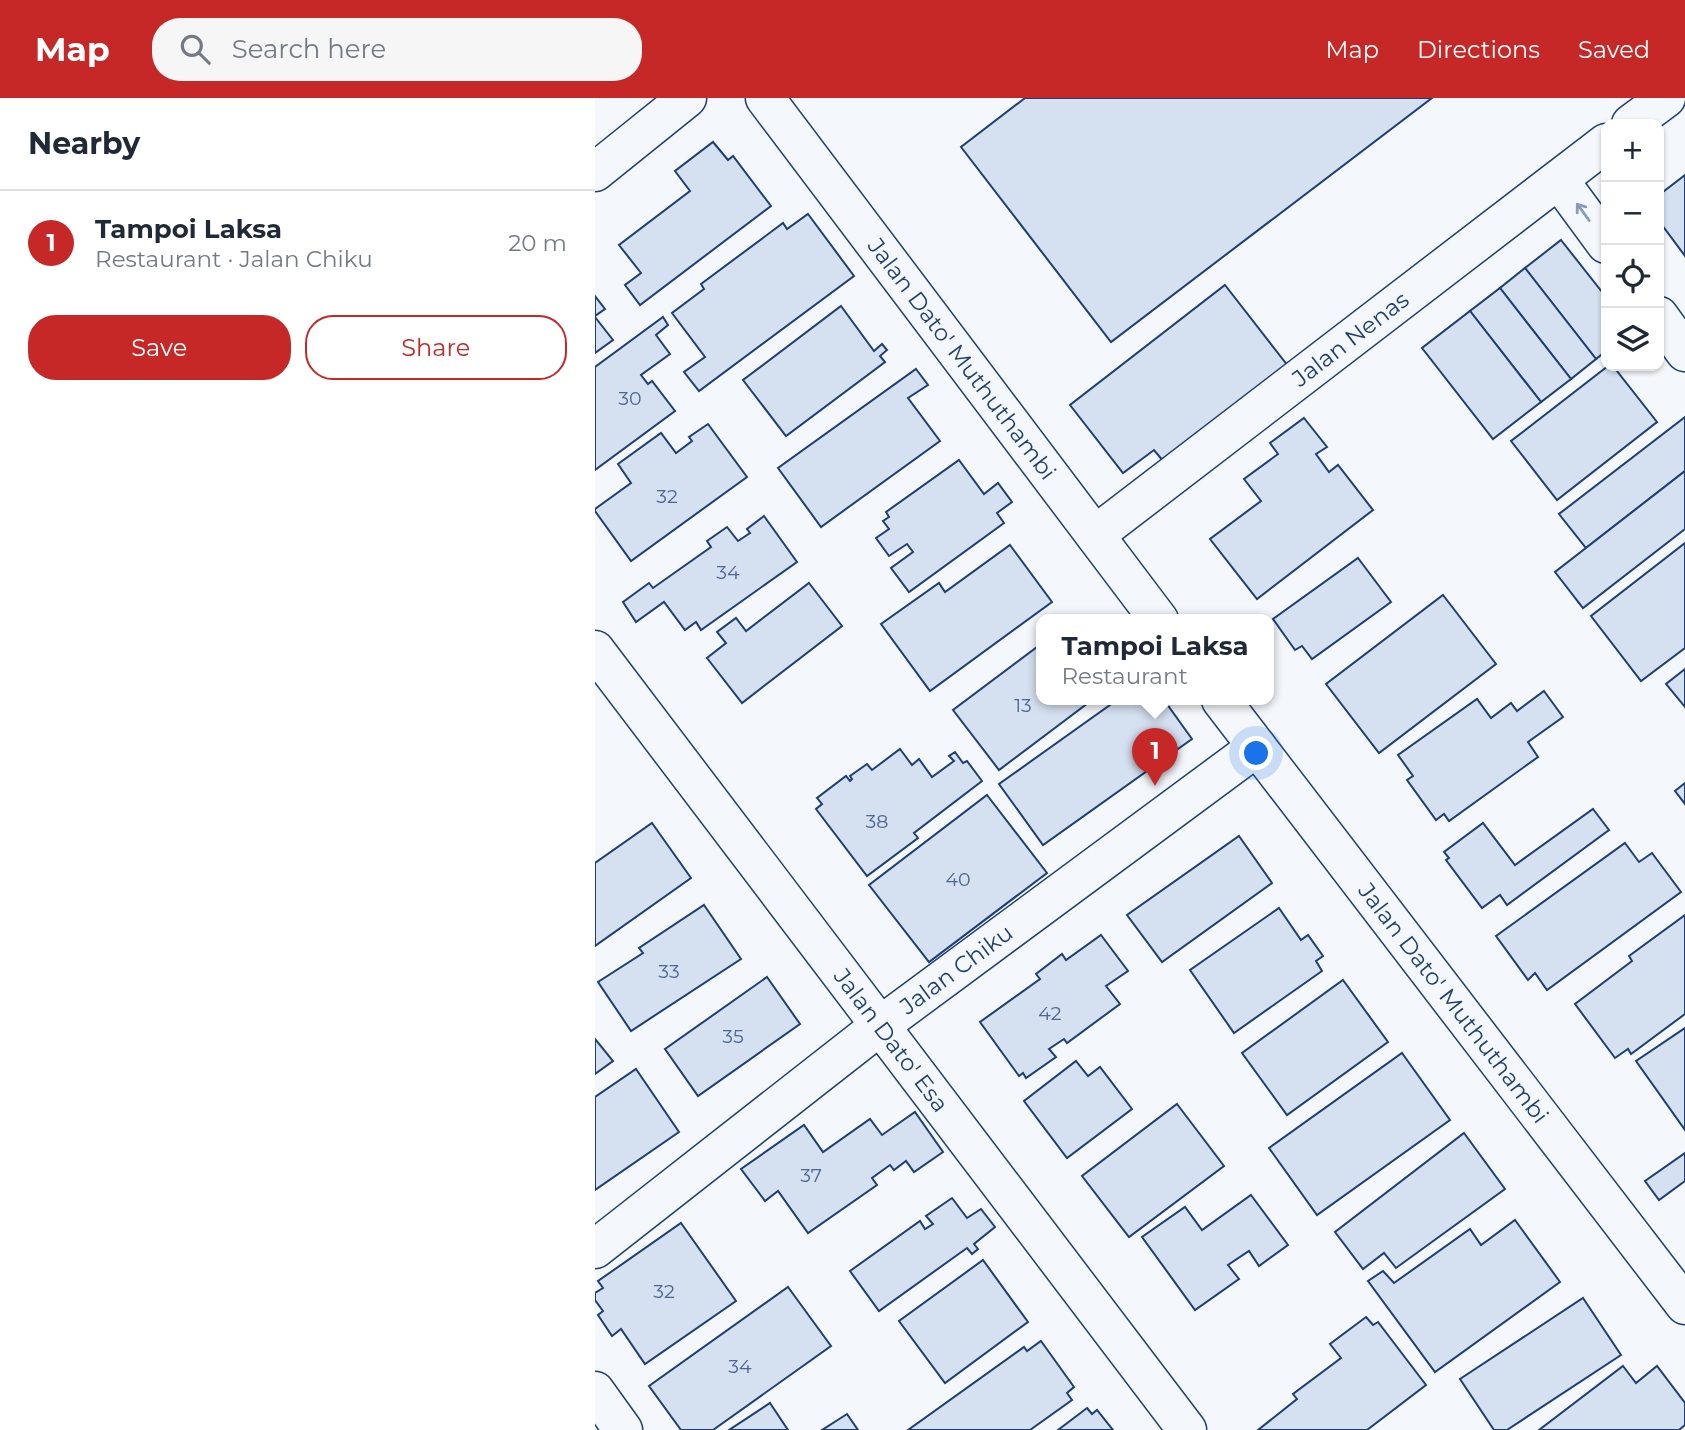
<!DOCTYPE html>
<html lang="en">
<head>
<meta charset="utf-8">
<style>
	body { margin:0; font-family:Montserrat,sans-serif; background:#f6f6f7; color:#1f2937 }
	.controls { position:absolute; right:21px; top:21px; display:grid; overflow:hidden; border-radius:14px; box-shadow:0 2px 5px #0004 }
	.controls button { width:63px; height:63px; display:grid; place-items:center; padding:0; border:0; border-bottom:2px solid #e0e1e3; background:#fff; color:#1f2937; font:35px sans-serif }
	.you { position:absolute; left:662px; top:656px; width:24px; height:24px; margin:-18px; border:5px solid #fff; border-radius:50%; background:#1a73e8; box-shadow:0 0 0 10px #1a73e833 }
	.badge { display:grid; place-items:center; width:46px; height:46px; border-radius:50%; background:#c62828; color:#fff; font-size:23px; font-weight:700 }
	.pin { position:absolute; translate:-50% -58px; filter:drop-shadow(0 2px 4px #0008) }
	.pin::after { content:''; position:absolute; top:37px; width:24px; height:21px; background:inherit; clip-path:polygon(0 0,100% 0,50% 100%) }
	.popup { position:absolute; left:441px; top:516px; width:238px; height:91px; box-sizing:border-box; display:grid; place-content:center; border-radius:14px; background:#fff; filter:drop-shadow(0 2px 5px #0005); font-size:23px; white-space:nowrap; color:#747a83 }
	.popup b { font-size:26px; color:#1f2937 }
	.popup::after { content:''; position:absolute; left:50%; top:100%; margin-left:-14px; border:14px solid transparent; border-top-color:#fff }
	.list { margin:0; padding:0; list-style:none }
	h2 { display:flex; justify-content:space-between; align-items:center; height:91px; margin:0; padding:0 28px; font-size:30px }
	h2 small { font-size:23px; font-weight:400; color:#747a83 }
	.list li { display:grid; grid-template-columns:46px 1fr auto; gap:21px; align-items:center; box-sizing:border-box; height:105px; padding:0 28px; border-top:2px solid #e0e1e3 }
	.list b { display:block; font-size:26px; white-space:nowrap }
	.list p { margin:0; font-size:23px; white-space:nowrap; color:#747a83 }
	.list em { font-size:23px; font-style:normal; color:#747a83 }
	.actions { display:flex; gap:14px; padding:21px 28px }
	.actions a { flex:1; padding:16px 0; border:2px solid #c62828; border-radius:28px; text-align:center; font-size:24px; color:#c62828 }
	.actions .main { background:#c62828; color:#fff }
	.icon { flex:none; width:38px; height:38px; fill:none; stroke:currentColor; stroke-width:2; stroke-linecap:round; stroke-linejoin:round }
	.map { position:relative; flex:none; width:1090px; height:1332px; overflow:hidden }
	header { display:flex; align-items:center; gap:42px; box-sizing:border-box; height:98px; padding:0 35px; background:#c62828; color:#fff }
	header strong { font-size:33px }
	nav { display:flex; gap:38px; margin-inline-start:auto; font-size:24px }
	.search { width:490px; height:63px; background:#f6f6f7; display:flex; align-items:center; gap:18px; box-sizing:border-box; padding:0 24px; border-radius:28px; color:#747a83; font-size:26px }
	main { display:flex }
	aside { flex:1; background:#fff }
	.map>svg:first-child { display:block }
	.building { fill:#d5e0f0; stroke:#1d3f73; stroke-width:2 }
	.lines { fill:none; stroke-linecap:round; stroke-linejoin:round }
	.minor-casing { stroke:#1d3f73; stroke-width:41 }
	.minor { stroke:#f4f7fb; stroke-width:38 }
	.oneway { stroke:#889bb7 }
	.labels { text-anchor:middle; stroke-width:5; stroke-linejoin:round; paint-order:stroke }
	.number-label { font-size:19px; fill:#4b6792 }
	.street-label { font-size:23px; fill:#1d3f73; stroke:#f4f7fb }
</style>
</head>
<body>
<header>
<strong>Map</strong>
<div class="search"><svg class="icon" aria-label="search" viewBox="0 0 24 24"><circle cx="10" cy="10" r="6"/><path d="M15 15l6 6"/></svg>Search here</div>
<nav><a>Map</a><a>Directions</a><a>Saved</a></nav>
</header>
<main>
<aside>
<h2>Nearby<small></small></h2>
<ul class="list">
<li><span class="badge">1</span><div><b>Tampoi Laksa</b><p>Restaurant · Jalan Chiku</p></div><em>20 m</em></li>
</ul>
<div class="actions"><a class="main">Save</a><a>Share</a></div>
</aside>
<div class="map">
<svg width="1090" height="1332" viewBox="0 0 1090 1332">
	<rect width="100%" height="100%" fill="#f4f7fb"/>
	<g class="building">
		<path d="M 430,0 L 837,0 L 516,244 L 366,49 Z"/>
		<path d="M 118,44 L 133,62 L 138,58 L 176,108 L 45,207 L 30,187 L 46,175 L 24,147 L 95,93 L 80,73 Z"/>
		<path d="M 1090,77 L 1090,158 L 1064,123 L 1064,97 Z"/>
		<path d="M 213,116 L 259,178 L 104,293 L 89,274 L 110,259 L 77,215 L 109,191 L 106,186 L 188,125 L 192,131 Z"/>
		<path d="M 966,142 L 1011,199 L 1011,253 L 1001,261 L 930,170 Z"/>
		<path d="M 930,170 L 1001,261 L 976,281 L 905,190 Z"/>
		<path d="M 630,187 L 693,268 L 569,364 L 559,352 L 528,375 L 475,307 Z"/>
		<path d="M 905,190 L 976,281 L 946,304 L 875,213 Z"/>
		<path d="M 0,198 L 10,211 L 0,218 Z"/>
		<path d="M 246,208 L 279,253 L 287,246 L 292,252 L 285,258 L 290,264 L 191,338 L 148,282 Z"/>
		<path d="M 875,213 L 946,304 L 898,341 L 827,250 Z"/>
		<path d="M 0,219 L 18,242 L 0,255 Z"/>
		<path d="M 68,219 L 73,227 L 61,237 L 75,256 L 46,277 L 53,286 L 57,283 L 80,313 L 0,372 L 0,269 Z"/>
		<path d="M 1013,268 L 1018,268 L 1062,324 L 962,402 L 916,343 Z"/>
		<path d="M 321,271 L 333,287 L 313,300 L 345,343 L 226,429 L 183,370 Z"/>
		<path d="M 1090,319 L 1090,373 L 991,450 L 964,416 Z"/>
		<path d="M 709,320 L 732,349 L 721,356 L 734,374 L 743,367 L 778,412 L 662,501 L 615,441 L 666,403 L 649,381 L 683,356 L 675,345 Z"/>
		<path d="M 113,326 L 152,379 L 36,463 L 0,413 L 0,411 L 36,385 L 23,366 L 66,335 L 81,355 L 97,343 L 94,339 Z"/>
		<path d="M 364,362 L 389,396 L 403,385 L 417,404 L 402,415 L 409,425 L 314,494 L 296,470 L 318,454 L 312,446 L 294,458 L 281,440 L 294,431 L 288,423 L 294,419 L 291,414 Z"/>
		<path d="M 1090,373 L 1090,431 L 988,510 L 960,474 Z"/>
		<path d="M 169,418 L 202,464 L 106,532 L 101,524 L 90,532 L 69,504 L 41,524 L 28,504 L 54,485 L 58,490 L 116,449 L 112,443 L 132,429 L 143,443 L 155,435 L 152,431 Z"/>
		<path d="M 1090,445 L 1090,550 L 1046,583 L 996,518 Z"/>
		<path d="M 415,447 L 457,504 L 335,593 L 286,526 L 344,485 L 350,494 Z"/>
		<path d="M 763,460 L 796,504 L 717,561 L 707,548 L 700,552 L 678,521 Z"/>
		<path d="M 214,485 L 247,528 L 147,605 L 112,560 L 131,545 L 122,534 L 141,520 L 151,533 Z"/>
		<path d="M 848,497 L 901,566 L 784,655 L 731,586 Z"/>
		<path d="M 446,546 L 446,602 L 497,602 L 404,672 L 358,612 Z"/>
		<path d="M 1090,571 L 1090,609 L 1071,586 Z"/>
		<path d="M 949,593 L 968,619 L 933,644 L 943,659 L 854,723 L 849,716 L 841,722 L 812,682 L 818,678 L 803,657 L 882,601 L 896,620 L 916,605 L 922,613 Z"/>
		<path d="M 522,602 L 569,602 L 597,641 L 448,747 L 404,686 Z"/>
		<path d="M 305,651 L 317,667 L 324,661 L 337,679 L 359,663 L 354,658 L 360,654 L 368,665 L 372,663 L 387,683 L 319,735 L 323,740 L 272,778 L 221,711 L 227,706 L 222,700 L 251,678 L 255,683 L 257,681 L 255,678 L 272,666 L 277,672 Z"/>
		<path d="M 1090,685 L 1090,706 L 1080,693 Z"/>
		<path d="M 392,697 L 452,775 L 334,864 L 274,787 Z"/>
		<path d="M 998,711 L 1014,732 L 912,807 L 905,797 L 887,810 L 851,762 L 854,760 L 849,754 L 888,725 L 920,767 Z"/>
		<path d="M 57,725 L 96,780 L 0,848 L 0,765 Z"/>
		<path d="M 644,738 L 677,785 L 567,864 L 532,817 Z"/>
		<path d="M 1030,745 L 1044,764 L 1057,755 L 1086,794 L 952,892 L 940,875 L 933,882 L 901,838 Z"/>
		<path d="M 109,807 L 146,861 L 36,933 L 3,884 L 48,855 L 44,850 Z"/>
		<path d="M 684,810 L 706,842 L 713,837 L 728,858 L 721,863 L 727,873 L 639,935 L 595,872 Z"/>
		<path d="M 1090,817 L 1090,916 L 1036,956 L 1033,951 L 1020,960 L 980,906 L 1037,863 L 1034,858 Z"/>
		<path d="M 506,837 L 533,873 L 511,888 L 525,906 L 472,945 L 469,941 L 454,951 L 461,959 L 431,980 L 428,975 L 424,978 L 385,924 L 445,881 L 441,876 L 467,856 L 471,862 Z"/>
		<path d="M 172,879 L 205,926 L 103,998 L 70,951 Z"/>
		<path d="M 748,882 L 793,944 L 692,1017 L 647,955 Z"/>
		<path d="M 1090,930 L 1090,1032 L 1041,963 Z"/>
		<path d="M 0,941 L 18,963 L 0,976 Z"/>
		<path d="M 807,955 L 855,1022 L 722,1117 L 674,1050 Z"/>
		<path d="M 481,963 L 493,978 L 505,969 L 537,1011 L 472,1060 L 429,1003 Z"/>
		<path d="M 41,971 L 84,1034 L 0,1092 L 0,999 Z"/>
		<path d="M 582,1006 L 629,1068 L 534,1139 L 487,1078 Z"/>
		<path d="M 320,1014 L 348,1054 L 319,1074 L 311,1063 L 299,1072 L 295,1067 L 277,1080 L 282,1087 L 213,1135 L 183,1093 L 170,1103 L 146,1071 L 209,1027 L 228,1054 L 275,1021 L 287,1037 Z"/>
		<path d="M 869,1035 L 910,1091 L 801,1170 L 789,1155 L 768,1171 L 740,1134 Z"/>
		<path d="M 1090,1055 L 1090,1083 L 1064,1102 L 1050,1083 Z"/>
		<path d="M 656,1097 L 693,1147 L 664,1168 L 654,1153 L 633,1167 L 644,1181 L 600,1212 L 547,1139 L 590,1109 L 607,1132 Z"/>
		<path d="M 357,1100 L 372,1120 L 386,1111 L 400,1129 L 379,1146 L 383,1151 L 377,1156 L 372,1150 L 284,1213 L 255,1173 L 325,1123 L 330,1131 L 338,1126 L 331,1118 Z"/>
		<path d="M 920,1122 L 965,1184 L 840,1274 L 773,1183 L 788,1173 L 799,1185 L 875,1131 L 886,1147 Z"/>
		<path d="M 86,1125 L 141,1203 L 50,1266 L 26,1231 L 17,1238 L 3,1217 L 8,1213 L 0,1202 L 0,1195 L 8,1190 L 3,1183 Z"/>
		<path d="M 388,1162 L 433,1224 L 350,1285 L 304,1223 Z"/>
		<path d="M 193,1189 L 236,1248 L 118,1332 L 86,1332 L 54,1288 Z"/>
		<path d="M 988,1200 L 1026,1257 L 912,1332 L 899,1332 L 865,1281 Z"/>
		<path d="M 771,1219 L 778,1227 L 783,1224 L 831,1287 L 772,1332 L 663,1332 L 702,1301 L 698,1296 L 746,1260 L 735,1246 Z"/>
		<path d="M 446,1243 L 479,1289 L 472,1295 L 477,1302 L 435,1332 L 313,1332 L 429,1249 L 432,1253 Z"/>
		<path d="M 1028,1268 L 1041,1285 L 1062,1268 L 1090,1305 L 1090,1327 L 1084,1332 L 944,1332 Z"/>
		<path d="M 175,1305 L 193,1332 L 134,1332 Z"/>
		<path d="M 492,1310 L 497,1316 L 502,1312 L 518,1332 L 463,1332 Z"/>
		<path d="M 252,1316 L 263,1332 L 227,1332 Z"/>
	</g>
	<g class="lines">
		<defs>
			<g id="minor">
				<path id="s1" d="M 170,0 L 564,522"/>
				<path d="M 1036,26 L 1071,0"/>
				<path d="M 0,74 L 92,0"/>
				<path d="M 964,82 L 1011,146"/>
				<path d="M 1064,218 L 1090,254"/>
				<path id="s2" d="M 500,437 L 1011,45"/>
				<path id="s3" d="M 0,552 L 592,1332"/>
				<path id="s4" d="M 626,602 L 1090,1207"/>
				<path id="s5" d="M 0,1151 L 286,927 L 662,649"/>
				<path d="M 0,1293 L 28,1332"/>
			</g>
		</defs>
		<use href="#minor" class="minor-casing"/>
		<use href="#minor" class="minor"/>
	</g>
	<defs><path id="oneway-shaft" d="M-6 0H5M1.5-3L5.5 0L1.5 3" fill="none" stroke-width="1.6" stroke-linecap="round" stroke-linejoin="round" transform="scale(1.75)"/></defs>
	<use class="oneway" href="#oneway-shaft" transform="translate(988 114) rotate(-126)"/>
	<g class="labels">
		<g class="number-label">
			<text x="35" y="307">30</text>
			<text x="72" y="405">32</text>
			<text x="133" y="481">34</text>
			<text x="428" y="614">13</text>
			<text x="282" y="730">38</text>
			<text x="363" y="788">40</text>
			<text x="74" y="880">33</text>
			<text x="455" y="922">42</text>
			<text x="138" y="945">35</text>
			<text x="216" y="1084">37</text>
			<text x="69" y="1200">32</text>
			<text x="145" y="1275">34</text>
		</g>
		<g class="street-label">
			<text dy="8" stroke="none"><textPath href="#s2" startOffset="322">Jalan Nenas</textPath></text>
			<text dy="8" stroke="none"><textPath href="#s1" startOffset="327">Jalan Dato' Muthuthambi</textPath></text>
			<text dy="8" stroke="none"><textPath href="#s5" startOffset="457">Jalan Chiku</textPath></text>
			<text dy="8" stroke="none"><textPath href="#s4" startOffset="382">Jalan Dato' Muthuthambi</textPath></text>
			<text dy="8" stroke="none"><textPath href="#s3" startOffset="490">Jalan Dato' Esa</textPath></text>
		</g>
	</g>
</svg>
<div class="controls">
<button>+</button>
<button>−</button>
<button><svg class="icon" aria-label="locate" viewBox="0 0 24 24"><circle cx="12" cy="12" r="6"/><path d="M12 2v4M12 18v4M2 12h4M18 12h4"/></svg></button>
<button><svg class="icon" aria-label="layers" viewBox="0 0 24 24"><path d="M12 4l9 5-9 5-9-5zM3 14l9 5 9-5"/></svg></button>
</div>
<div class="you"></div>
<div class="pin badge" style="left:560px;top:688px">1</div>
<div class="popup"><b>Tampoi Laksa</b>Restaurant</div>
</div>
</main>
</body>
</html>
